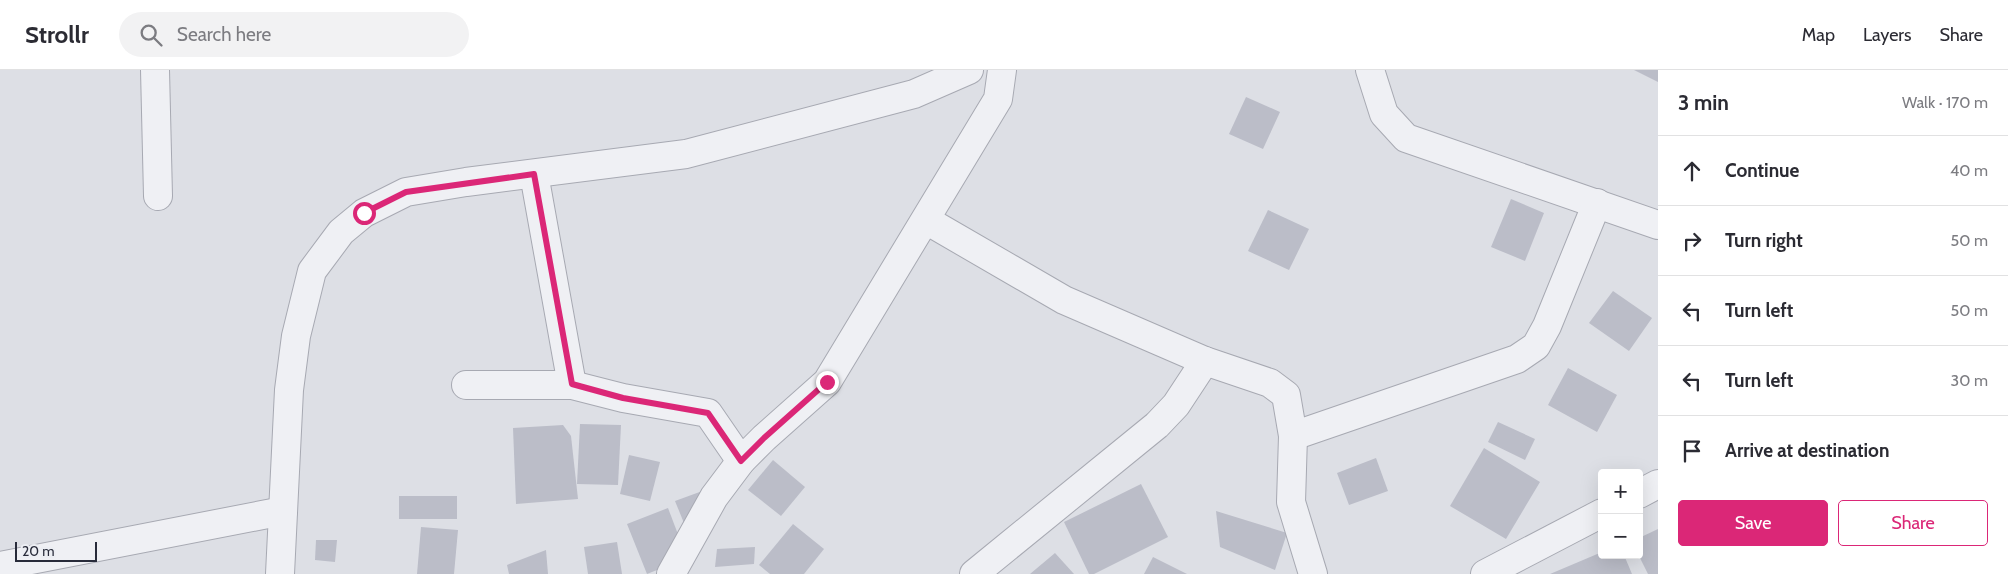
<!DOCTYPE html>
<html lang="en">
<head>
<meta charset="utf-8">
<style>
	body { margin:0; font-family:Cabin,sans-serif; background:#f2f2f3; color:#2b2b33 }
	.controls { position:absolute; right:15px; bottom:15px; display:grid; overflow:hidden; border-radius:5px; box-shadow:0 5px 20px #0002 }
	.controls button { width:45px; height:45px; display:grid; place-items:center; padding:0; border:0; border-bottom:1px solid #e1e1e2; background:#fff; color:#2b2b33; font:25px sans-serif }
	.scale { position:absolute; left:15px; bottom:12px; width:82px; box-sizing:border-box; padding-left:5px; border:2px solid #282b3a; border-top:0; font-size:14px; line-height:18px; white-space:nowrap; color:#282b3a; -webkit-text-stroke:4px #eceef3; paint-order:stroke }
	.stop { position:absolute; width:15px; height:15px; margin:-11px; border:4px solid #db2777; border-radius:50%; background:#fff }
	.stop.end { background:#db2777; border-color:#fff; box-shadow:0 1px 5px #0008 }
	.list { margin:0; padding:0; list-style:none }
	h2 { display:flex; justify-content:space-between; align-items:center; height:65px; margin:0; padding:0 20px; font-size:21px }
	h2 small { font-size:16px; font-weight:400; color:#7c7c81 }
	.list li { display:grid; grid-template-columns:32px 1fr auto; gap:15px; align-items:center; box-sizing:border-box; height:70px; padding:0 20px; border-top:1px solid #e1e1e2 }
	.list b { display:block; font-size:19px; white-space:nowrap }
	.list em { font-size:16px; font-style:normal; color:#7c7c81 }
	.actions { display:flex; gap:10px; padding:15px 20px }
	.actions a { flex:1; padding:11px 0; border:1px solid #db2777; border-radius:5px; text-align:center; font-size:18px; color:#db2777 }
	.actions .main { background:#db2777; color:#fff }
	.icon { flex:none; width:28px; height:28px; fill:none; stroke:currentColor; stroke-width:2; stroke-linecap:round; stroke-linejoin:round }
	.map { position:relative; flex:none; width:1658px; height:504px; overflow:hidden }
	header { display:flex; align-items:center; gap:30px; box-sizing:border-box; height:70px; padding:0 25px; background:#fff; border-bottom:1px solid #e1e1e2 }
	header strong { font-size:24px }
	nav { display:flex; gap:28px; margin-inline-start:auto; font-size:18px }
	.search { width:350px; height:45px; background:#f2f2f3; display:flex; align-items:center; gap:12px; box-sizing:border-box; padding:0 18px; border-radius:28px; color:#7c7c81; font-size:19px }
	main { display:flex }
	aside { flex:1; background:#fff }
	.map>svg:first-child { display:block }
	.building { fill:#bbbdc8 }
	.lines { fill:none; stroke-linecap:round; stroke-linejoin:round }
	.minor-casing { stroke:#a7a9b2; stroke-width:30 }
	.minor { stroke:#eff0f4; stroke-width:28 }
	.route { stroke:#db2777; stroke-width:6 }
</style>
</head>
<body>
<header>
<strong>Strollr</strong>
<div class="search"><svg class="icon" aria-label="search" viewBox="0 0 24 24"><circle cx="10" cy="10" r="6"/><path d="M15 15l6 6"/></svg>Search here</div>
<nav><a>Map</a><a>Layers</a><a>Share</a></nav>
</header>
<main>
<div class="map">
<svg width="1658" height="504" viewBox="0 0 1658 504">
	<rect width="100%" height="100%" fill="#dddfe5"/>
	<g class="building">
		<path d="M 1634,0 L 1658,0 L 1658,12 Z"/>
		<path d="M 1246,27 L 1280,42 L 1263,79 L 1229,64 Z"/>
		<path d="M 1511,129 L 1544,143 L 1525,191 L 1491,177 Z"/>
		<path d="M 1268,140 L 1309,159 L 1289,200 L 1248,181 Z"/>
		<path d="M 1613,221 L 1652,248 L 1629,281 L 1589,253 Z"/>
		<path d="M 1568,298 L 1617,325 L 1597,362 L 1548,335 Z"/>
		<path d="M 1498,352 L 1535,369 L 1525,390 L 1488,372 Z"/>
		<path d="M 580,354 L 621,355 L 618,415 L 577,414 Z"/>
		<path d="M 563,355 L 571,366 L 578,429 L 516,434 L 513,358 Z"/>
		<path d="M 1484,378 L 1540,412 L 1506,469 L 1450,436 Z"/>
		<path d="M 629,385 L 660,392 L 650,431 L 620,424 Z"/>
		<path d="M 1376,388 L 1388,421 L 1349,435 L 1337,403 Z"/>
		<path d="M 773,390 L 805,417 L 781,446 L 748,420 Z"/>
		<path d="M 1141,414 L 1168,467 L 1094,504 L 1089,504 L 1064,452 Z"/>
		<path d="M 716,416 L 686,458 L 675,431 Z"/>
		<rect x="399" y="426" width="58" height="23"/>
		<path d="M 668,438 L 687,488 L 647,504 L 627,454 Z"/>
		<path d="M 1216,441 L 1287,463 L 1275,500 L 1220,477 Z"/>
		<path d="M 793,454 L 824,479 L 804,504 L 770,504 L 759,495 Z"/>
		<path d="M 421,457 L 458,460 L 454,504 L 417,504 Z"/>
		<path d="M 1658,459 L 1658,504 L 1648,504 L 1639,486 L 1639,468 Z"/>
		<path d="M 316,470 L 337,470 L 335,492 L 315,490 Z"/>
		<path d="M 617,472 L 622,504 L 588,504 L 584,477 Z"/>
		<path d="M 755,477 L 754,494 L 715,497 L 717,479 Z"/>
		<path d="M 546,480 L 548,504 L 509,504 L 507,495 Z"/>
		<path d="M 1602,482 L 1602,485 L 1624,485 L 1632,504 L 1550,504 Z"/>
		<path d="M 1055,483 L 1074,504 L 1030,504 Z"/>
		<path d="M 1153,487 L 1187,504 L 1144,504 Z"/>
	</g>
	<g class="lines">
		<defs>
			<g id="minor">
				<path d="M 155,0 L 158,126"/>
				<path d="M 1370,0 L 1384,44 L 1406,68 L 1658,155"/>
				<path d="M 534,104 L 572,315"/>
				<path d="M 926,150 L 1064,230 L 1205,291 L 1270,313 L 1286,325 L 1293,366 L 1291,432 L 1313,504"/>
				<path d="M 466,315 L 572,315 L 623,328 L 708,343 L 741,391"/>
				<path d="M 1293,366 L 1517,289 L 1536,276 L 1547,256 L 1597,133"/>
				<path d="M 1639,424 L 1658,414"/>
				<path d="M 0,496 L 283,441"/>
				<path d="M 280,504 L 289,320 L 296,266 L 312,201 L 341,162 L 364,143 L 406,122 L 466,112 L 686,84 L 914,24 L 969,0"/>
				<path d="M 671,504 L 714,427 L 741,391 L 764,368 L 827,312 L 998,29 L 1002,0"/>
				<path d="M 974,504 L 1157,355 L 1176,335 L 1205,291"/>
				<path d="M 1485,504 L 1602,443"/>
			</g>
		</defs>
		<use href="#minor" class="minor-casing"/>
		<use href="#minor" class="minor"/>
	</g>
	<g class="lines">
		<path class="route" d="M 364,143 L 406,122 L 534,104 L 572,314 L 623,328 L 708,343 L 741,391 L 764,368 L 827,312"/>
	</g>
</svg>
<div class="controls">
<button>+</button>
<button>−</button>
</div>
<div class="scale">20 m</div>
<div class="stop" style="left:364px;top:143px"></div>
<div class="stop end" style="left:827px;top:312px"></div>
</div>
<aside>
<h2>3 min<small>Walk · 170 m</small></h2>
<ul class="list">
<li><svg class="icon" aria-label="ahead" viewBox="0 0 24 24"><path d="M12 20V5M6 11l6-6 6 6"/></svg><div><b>Continue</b></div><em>40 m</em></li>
<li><svg class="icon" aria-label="right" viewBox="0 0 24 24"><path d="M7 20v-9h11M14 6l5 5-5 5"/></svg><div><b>Turn right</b></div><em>50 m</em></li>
<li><svg class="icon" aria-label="left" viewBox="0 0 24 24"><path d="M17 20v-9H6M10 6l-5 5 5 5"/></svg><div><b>Turn left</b></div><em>50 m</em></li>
<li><svg class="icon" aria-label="left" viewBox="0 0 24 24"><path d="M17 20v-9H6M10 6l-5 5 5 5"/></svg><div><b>Turn left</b></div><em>30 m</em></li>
<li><svg class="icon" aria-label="arrive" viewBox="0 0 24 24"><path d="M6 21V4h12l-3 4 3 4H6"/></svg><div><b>Arrive at destination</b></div></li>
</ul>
<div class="actions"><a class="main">Save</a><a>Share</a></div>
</aside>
</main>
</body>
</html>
